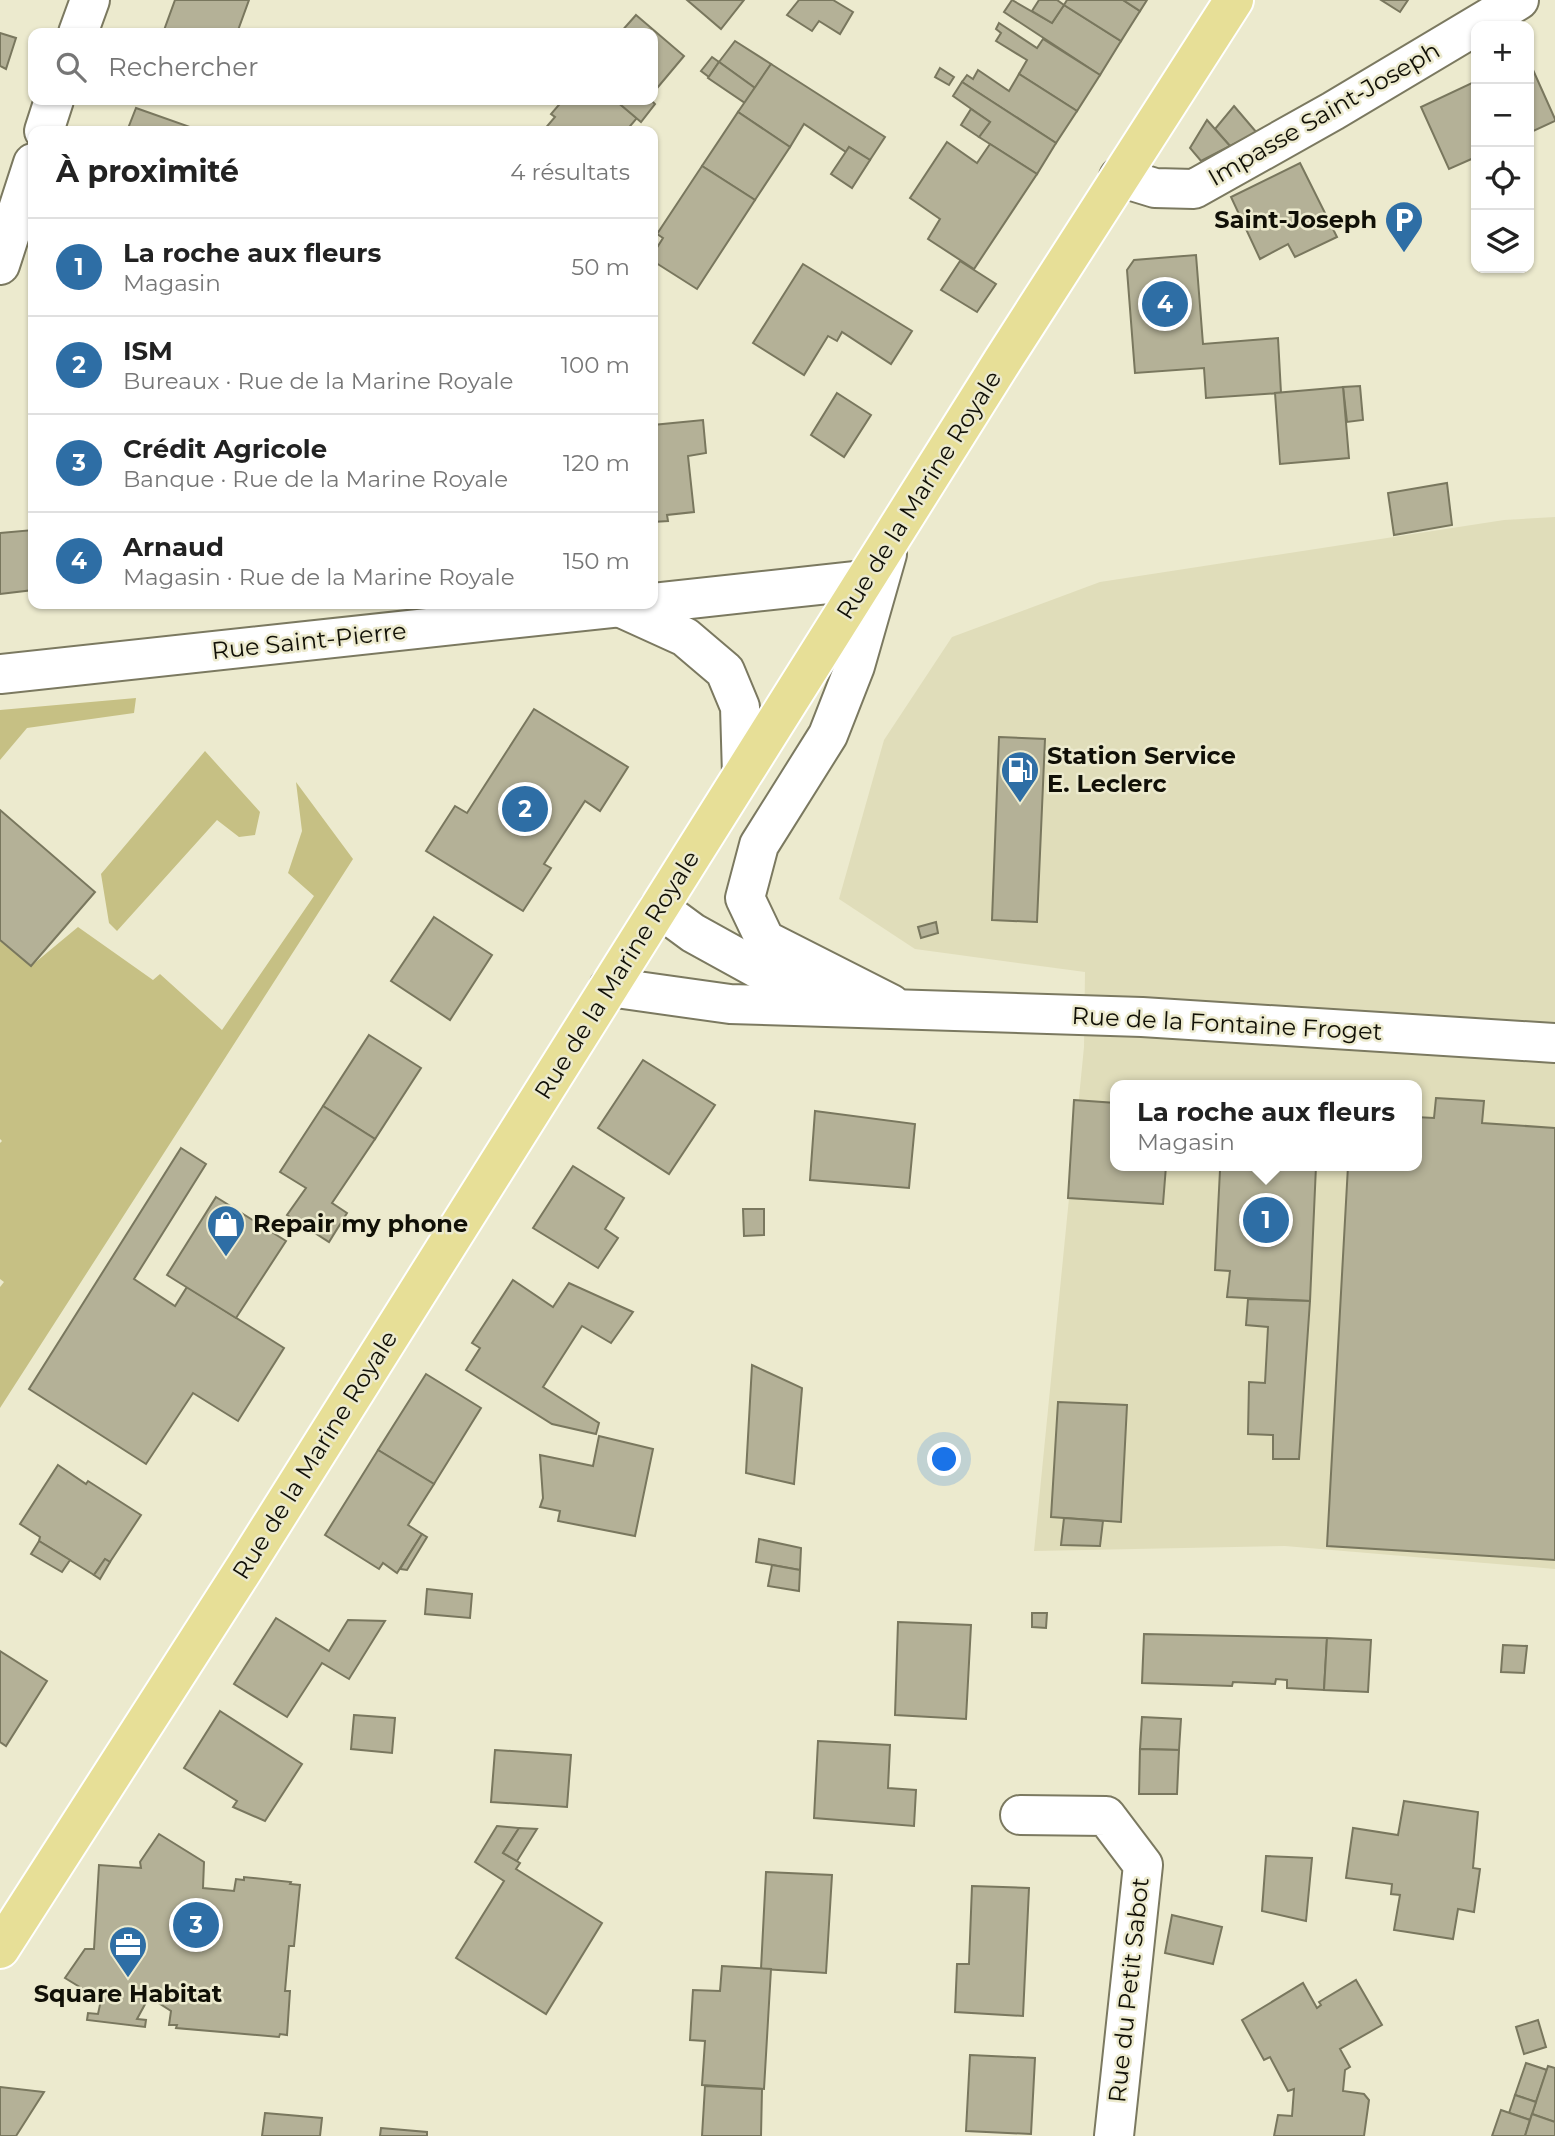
<!DOCTYPE html>
<html lang="fr">
<head>
<meta charset="utf-8">
<style>
	body { margin:0; font-family:Montserrat,sans-serif; background:#f6f6f6; color:#222 }
	.controls { position:absolute; right:21px; top:21px; display:grid; overflow:hidden; border-radius:14px; box-shadow:0 2px 5px #0004 }
	.controls button { width:63px; height:63px; display:grid; place-items:center; padding:0; border:0; border-bottom:2px solid #e0e0e0; background:#fff; color:#222; font:35px sans-serif }
	.you { position:absolute; left:945px; top:1460px; width:24px; height:24px; margin:-18px; border:5px solid #fff; border-radius:50%; background:#1a73e8; box-shadow:0 0 0 10px #1a73e833 }
	.badge { display:grid; place-items:center; width:46px; height:46px; border-radius:50%; background:#2e6ea5; color:#fff; font-size:23px; font-weight:700 }
	.pin { position:absolute; translate:-50% -50%; border:4px solid #fff; box-shadow:0 2px 7px #0006 }
	.popup { position:absolute; left:1110px; top:1080px; width:312px; height:91px; box-sizing:border-box; display:grid; place-content:center; border-radius:14px; background:#fff; filter:drop-shadow(0 2px 5px #0005); font-size:23px; white-space:nowrap; color:#767676 }
	.popup b { font-size:26px; color:#222 }
	.popup::after { content:''; position:absolute; left:50%; top:100%; margin-left:-14px; border:14px solid transparent; border-top-color:#fff }
	.list { margin:0; padding:0; list-style:none }
	h2 { display:flex; justify-content:space-between; align-items:center; height:91px; margin:0; padding:0 28px; font-size:30px }
	h2 small { font-size:23px; font-weight:400; color:#767676 }
	.list li { display:grid; grid-template-columns:46px 1fr auto; gap:21px; align-items:center; box-sizing:border-box; height:98px; padding:0 28px; border-top:2px solid #e0e0e0 }
	.list b { display:block; font-size:26px; white-space:nowrap }
	.list p { margin:0; font-size:23px; white-space:nowrap; color:#767676 }
	.list em { font-size:23px; font-style:normal; color:#767676 }
	.icon { flex:none; width:38px; height:38px; fill:none; stroke:currentColor; stroke-width:2; stroke-linecap:round; stroke-linejoin:round }
	.map { position:relative; flex:none; width:1555px; height:2136px; overflow:hidden }
	.search { position:absolute; background:#fff; box-shadow:0 2px 5px #0004; left:28px; top:28px; width:630px; height:77px; display:flex; align-items:center; gap:18px; box-sizing:border-box; padding:0 24px; border-radius:14px; color:#767676; font-size:26px }
	.panel { position:absolute; background:#fff; box-shadow:0 2px 5px #0004; left:28px; top:126px; width:630px; height:483px; border-radius:14px }
	.map>svg:first-child { display:block }
	.built { fill:#e0ddba; fill-rule:evenodd }
	.green { fill:#c6c084 }
	.building { fill:#b4b197; stroke:#79775e; stroke-width:2 }
	.lines { fill:none; stroke-linecap:round; stroke-linejoin:round }
	.minor-casing { stroke:#7b7960; stroke-width:42 }
	.major-casing { stroke:#fff; stroke-width:42 }
	.minor { stroke:#fff; stroke-width:38 }
	.major { stroke:#e7df97; stroke-width:38 }
	.labels { text-anchor:middle; stroke-width:5; stroke-linejoin:round; paint-order:stroke }
	.street-label { font-size:24px; fill:#111007; stroke:#eceace }
	.poi-label { font-size:24px; font-weight:bold; fill:#111007; stroke:#eceace; text-anchor:start }
</style>
</head>
<body>
<div class="map">
<svg width="1555" height="2136" viewBox="0 0 1555 2136">
	<rect width="100%" height="100%" fill="#eceace"/>
	<path class="built" d="M 1555,517 L 1555,1569 L 1285,1546 L 1034,1551 L 1084,1047 L 1085,972 L 915,949 L 839,899 L 884,740 L 952,637 L 1100,582 L 1504,520 ZM 1116,1085 L 1416,1085 L 1416,1166 L 1116,1166 Z"/>
	<g class="green">
		<path d="M 136,698 L 134,713 L 27,728 L 0,760 L 0,710 Z"/>
		<path d="M 205,751 L 260,812 L 255,835 L 239,837 L 217,820 L 117,931 L 109,923 L 101,874 Z"/>
		<path d="M 296,782 L 353,859 L 0,1408 L 0,1287 L 4,1282 L 0,1279 L 0,1143 L 2,1141 L 0,1139 L 0,940 L 31,966 L 78,927 L 153,980 L 160,974 L 222,1030 L 314,896 L 288,873 L 302,831 Z"/>
	</g>
	<g class="building">
		<path d="M 175,0 L 249,0 L 237,33 L 163,33 Z"/>
		<path d="M 687,0 L 744,0 L 721,29 Z"/>
		<path d="M 799,0 L 833,0 L 853,12 L 840,34 L 819,21 L 812,31 L 787,15 Z"/>
		<path d="M 1012,0 L 1052,23 L 1064,5 L 1121,41 L 1100,75 L 1004,12 Z"/>
		<path d="M 1039,0 L 1057,0 L 1064,5 L 1052,23 L 1032,11 Z"/>
		<path d="M 1067,0 L 1123,0 L 1140,11 L 1121,41 L 1064,5 Z"/>
		<path d="M 1123,0 L 1147,0 L 1140,11 Z"/>
		<path d="M 1381,0 L 1408,0 L 1400,12 Z"/>
		<path d="M 636,15 L 684,56 L 653,93 L 653,33 L 620,33 Z"/>
		<path d="M 999,23 L 1037,48 L 1043,39 L 1100,75 L 1077,111 L 1019,74 L 1027,60 L 996,41 L 1001,33 L 996,29 Z"/>
		<path d="M 0,33 L 16,38 L 6,69 L 0,66 Z"/>
		<path d="M 735,41 L 771,64 L 755,88 L 719,62 Z"/>
		<path d="M 712,57 L 719,62 L 709,77 L 701,71 Z"/>
		<path d="M 1529,61 L 1555,119 L 1555,121 L 1529,133 Z"/>
		<path d="M 719,62 L 755,88 L 745,103 L 708,78 Z"/>
		<path d="M 771,64 L 885,137 L 870,160 L 849,147 L 846,152 L 804,124 L 790,147 L 738,112 Z"/>
		<path d="M 940,68 L 954,77 L 949,85 L 935,77 Z"/>
		<path d="M 978,70 L 1009,91 L 1019,74 L 1077,111 L 1056,143 L 962,82 L 967,75 L 973,79 Z"/>
		<path d="M 962,82 L 1056,143 L 1037,174 L 979,137 L 990,122 L 953,96 Z"/>
		<path d="M 1474,82 L 1476,86 L 1476,157 L 1449,169 L 1421,107 Z"/>
		<path d="M 563,100 L 615,100 L 637,118 L 626,131 L 543,131 L 555,117 L 551,114 Z"/>
		<path d="M 615,100 L 651,100 L 655,104 L 641,122 Z"/>
		<path d="M 1234,106 L 1257,133 L 1230,146 L 1215,129 Z"/>
		<path d="M 136,108 L 190,127 L 188,131 L 127,131 Z"/>
		<path d="M 971,109 L 990,122 L 979,137 L 961,125 Z"/>
		<path d="M 738,112 L 790,147 L 755,200 L 702,166 Z"/>
		<path d="M 1207,120 L 1230,146 L 1201,161 L 1190,148 Z"/>
		<path d="M 947,142 L 977,163 L 990,144 L 1037,174 L 974,269 L 928,239 L 940,219 L 910,198 Z"/>
		<path d="M 849,147 L 870,160 L 852,188 L 831,174 Z"/>
		<path d="M 1300,163 L 1337,237 L 1295,257 L 1288,244 L 1260,259 L 1231,197 Z"/>
		<path d="M 702,166 L 755,200 L 697,289 L 653,261 L 653,254 L 663,238 L 657,234 Z"/>
		<path d="M 1196,255 L 1203,344 L 1278,338 L 1281,393 L 1206,398 L 1204,368 L 1135,373 L 1127,270 L 1134,260 Z"/>
		<path d="M 960,261 L 996,284 L 977,312 L 941,290 Z"/>
		<path d="M 803,264 L 912,331 L 891,364 L 842,332 L 837,341 L 828,336 L 804,375 L 753,343 Z"/>
		<path d="M 1360,386 L 1363,420 L 1347,422 L 1343,387 Z"/>
		<path d="M 1343,387 L 1349,458 L 1280,464 L 1275,393 Z"/>
		<path d="M 837,393 L 871,415 L 844,457 L 811,435 Z"/>
		<path d="M 703,420 L 706,453 L 688,456 L 694,512 L 667,515 L 668,521 L 653,522 L 653,425 Z"/>
		<path d="M 1447,483 L 1452,525 L 1394,535 L 1388,493 Z"/>
		<path d="M 33,530 L 33,590 L 0,594 L 0,533 Z"/>
		<path d="M 534,709 L 628,767 L 600,811 L 585,801 L 544,864 L 551,868 L 523,911 L 426,851 L 455,806 L 467,813 Z"/>
		<path d="M 999,737 L 1045,739 L 1037,922 L 992,920 Z"/>
		<path d="M 0,810 L 95,892 L 31,966 L 0,940 Z"/>
		<path d="M 434,917 L 492,955 L 450,1020 L 391,981 Z"/>
		<path d="M 936,922 L 938,933 L 921,938 L 918,927 Z"/>
		<path d="M 369,1035 L 421,1068 L 375,1139 L 323,1106 Z"/>
		<path d="M 643,1060 L 715,1105 L 669,1174 L 598,1128 Z"/>
		<path d="M 1436,1098 L 1484,1101 L 1482,1123 L 1555,1128 L 1555,1560 L 1327,1546 L 1348,1166 L 1416,1166 L 1416,1117 L 1434,1118 Z"/>
		<path d="M 1074,1100 L 1116,1103 L 1116,1166 L 1166,1166 L 1163,1204 L 1068,1198 Z"/>
		<path d="M 323,1106 L 375,1139 L 332,1203 L 347,1213 L 329,1242 L 287,1215 L 306,1188 L 280,1172 Z"/>
		<path d="M 815,1111 L 915,1124 L 909,1188 L 810,1180 Z"/>
		<path d="M 181,1148 L 206,1164 L 134,1279 L 175,1306 L 187,1287 L 284,1348 L 238,1421 L 193,1393 L 146,1464 L 29,1389 Z"/>
		<path d="M 573,1166 L 624,1198 L 605,1229 L 618,1238 L 598,1268 L 533,1228 Z"/>
		<path d="M 1223,1166 L 1316,1166 L 1310,1301 L 1227,1297 L 1230,1271 L 1215,1270 L 1220,1170 Z"/>
		<path d="M 216,1197 L 286,1241 L 236,1318 L 167,1275 Z"/>
		<path d="M 743,1209 L 764,1209 L 764,1235 L 744,1236 Z"/>
		<path d="M 513,1280 L 553,1307 L 569,1283 L 633,1312 L 611,1343 L 582,1326 L 543,1387 L 599,1423 L 596,1434 L 552,1424 L 466,1370 L 480,1348 L 472,1343 Z"/>
		<path d="M 1248,1299 L 1310,1301 L 1299,1459 L 1273,1459 L 1273,1435 L 1248,1434 L 1249,1382 L 1265,1383 L 1268,1327 L 1246,1325 Z"/>
		<path d="M 752,1365 L 802,1388 L 794,1484 L 746,1473 Z"/>
		<path d="M 426,1374 L 481,1408 L 434,1484 L 378,1450 Z"/>
		<path d="M 1058,1402 L 1127,1405 L 1121,1522 L 1051,1517 Z"/>
		<path d="M 599,1436 L 653,1449 L 635,1536 L 558,1521 L 560,1511 L 540,1507 L 543,1498 L 540,1455 L 593,1466 Z"/>
		<path d="M 378,1450 L 434,1484 L 408,1525 L 422,1534 L 397,1573 L 383,1563 L 379,1569 L 325,1535 Z"/>
		<path d="M 58,1465 L 86,1484 L 88,1481 L 141,1515 L 110,1562 L 105,1559 L 94,1575 L 39,1541 L 40,1537 L 20,1524 Z"/>
		<path d="M 1064,1518 L 1103,1521 L 1100,1546 L 1061,1545 Z"/>
		<path d="M 422,1534 L 427,1537 L 407,1570 L 400,1569 Z"/>
		<path d="M 759,1539 L 801,1548 L 800,1570 L 756,1562 Z"/>
		<path d="M 39,1541 L 70,1560 L 62,1572 L 31,1554 Z"/>
		<path d="M 105,1559 L 110,1562 L 100,1579 L 94,1575 Z"/>
		<path d="M 772,1565 L 800,1570 L 799,1591 L 768,1586 Z"/>
		<path d="M 427,1589 L 472,1594 L 470,1618 L 425,1614 Z"/>
		<path d="M 1032,1613 L 1047,1613 L 1046,1628 L 1032,1627 Z"/>
		<path d="M 276,1618 L 329,1651 L 348,1620 L 385,1621 L 349,1679 L 322,1663 L 287,1717 L 234,1684 Z"/>
		<path d="M 898,1622 L 971,1625 L 966,1719 L 895,1715 Z"/>
		<path d="M 1144,1634 L 1327,1638 L 1324,1690 L 1287,1688 L 1287,1680 L 1276,1679 L 1275,1684 L 1233,1682 L 1232,1686 L 1142,1683 Z"/>
		<path d="M 1327,1638 L 1371,1640 L 1368,1692 L 1324,1690 Z"/>
		<path d="M 1503,1645 L 1527,1646 L 1524,1673 L 1501,1672 Z"/>
		<path d="M 0,1651 L 47,1681 L 6,1746 L 0,1742 Z"/>
		<path d="M 220,1711 L 302,1764 L 265,1821 L 233,1807 L 237,1801 L 184,1768 Z"/>
		<path d="M 354,1715 L 395,1718 L 392,1753 L 351,1749 Z"/>
		<path d="M 1142,1717 L 1181,1719 L 1179,1750 L 1140,1749 Z"/>
		<path d="M 818,1741 L 890,1745 L 888,1788 L 916,1790 L 914,1826 L 814,1818 Z"/>
		<path d="M 1140,1749 L 1179,1750 L 1177,1794 L 1139,1794 Z"/>
		<path d="M 495,1750 L 571,1755 L 567,1807 L 491,1802 Z"/>
		<path d="M 1404,1801 L 1478,1812 L 1473,1868 L 1480,1869 L 1474,1912 L 1458,1909 L 1453,1939 L 1394,1930 L 1400,1895 L 1391,1894 L 1392,1884 L 1346,1878 L 1353,1828 L 1398,1835 Z"/>
		<path d="M 497,1826 L 519,1828 L 503,1853 L 520,1863 L 516,1869 L 602,1923 L 546,2014 L 456,1958 L 504,1881 L 475,1862 Z"/>
		<path d="M 519,1828 L 537,1829 L 517,1861 L 503,1853 Z"/>
		<path d="M 159,1834 L 204,1862 L 203,1888 L 234,1891 L 236,1879 L 244,1880 L 244,1877 L 291,1882 L 290,1884 L 300,1885 L 294,1946 L 289,1946 L 285,1991 L 290,1991 L 287,2035 L 280,2034 L 279,2037 L 176,2028 L 177,2025 L 169,2025 L 171,2011 L 149,1997 L 137,2019 L 146,2020 L 145,2027 L 87,2020 L 88,2013 L 98,2014 L 101,2000 L 65,1978 L 85,1949 L 94,1949 L 99,1865 L 141,1868 L 140,1862 Z"/>
		<path d="M 1266,1856 L 1312,1858 L 1306,1921 L 1262,1911 Z"/>
		<path d="M 766,1872 L 832,1875 L 826,1973 L 761,1969 Z"/>
		<path d="M 972,1886 L 1029,1888 L 1023,2016 L 955,2012 L 957,1964 L 969,1964 Z"/>
		<path d="M 1172,1915 L 1222,1927 L 1213,1964 L 1165,1953 Z"/>
		<path d="M 722,1966 L 771,1969 L 764,2089 L 702,2085 L 705,2041 L 690,2040 L 693,1990 L 720,1991 Z"/>
		<path d="M 1356,1980 L 1382,2025 L 1340,2049 L 1350,2067 L 1345,2070 L 1343,2091 L 1364,2094 L 1369,2100 L 1364,2136 L 1274,2136 L 1278,2115 L 1292,2116 L 1294,2089 L 1288,2091 L 1270,2057 L 1264,2060 L 1242,2020 L 1303,1983 L 1317,2008 L 1321,2005 L 1319,2002 Z"/>
		<path d="M 1538,2020 L 1546,2047 L 1524,2054 L 1516,2027 Z"/>
		<path d="M 970,2055 L 1035,2058 L 1031,2134 L 966,2131 Z"/>
		<path d="M 1526,2063 L 1547,2070 L 1536,2102 L 1515,2095 Z"/>
		<path d="M 1548,2066 L 1555,2068 L 1555,2122 L 1532,2114 Z"/>
		<path d="M 705,2086 L 762,2089 L 761,2136 L 702,2136 Z"/>
		<path d="M 0,2087 L 44,2092 L 16,2136 L 0,2136 Z"/>
		<path d="M 1515,2095 L 1536,2102 L 1530,2120 L 1509,2113 Z"/>
		<path d="M 1501,2110 L 1530,2120 L 1525,2136 L 1492,2136 Z"/>
		<path d="M 265,2113 L 322,2118 L 320,2136 L 262,2136 Z"/>
		<path d="M 1532,2114 L 1555,2122 L 1555,2136 L 1525,2136 Z"/>
		<path d="M 381,2128 L 427,2132 L 427,2136 L 380,2136 Z"/>
	</g>
	<g class="lines">
		<defs>
			<g id="minor">
				<path d="M 78,33 L 90,0"/>
				<path d="M 44,131 L 54,100"/>
				<path d="M 1119,177 L 1155,188 L 1194,189 L 1333,111 L 1519,0"/>
				<path d="M 0,265 L 33,163"/>
				<path d="M 887,554 L 855,666 L 828,735 L 759,845 L 745,898 L 765,940 L 891,1004"/>
				<path d="M 653,603 L 865,580"/>
				<path d="M 619,607 L 685,637 L 725,671 L 740,707 L 742,775"/>
				<path d="M 0,674 L 649,604"/>
				<path d="M 659,908 L 693,933 L 762,971 L 820,986"/>
				<path d="M 609,987 L 730,1004 L 1142,1017 L 1555,1043"/>
				<path d="M 1020,1815 L 1106,1816 L 1143,1865 L 1114,2136"/>
			</g>
			<path id="major" d="M 0,1949 L 245,1567 L 1003,360 L 1234,0"/>
		</defs>
		<use href="#minor" class="minor-casing"/>
		<use href="#major" class="major-casing"/>
		<use href="#minor" class="minor"/>
		<use href="#major" class="major"/>
	</g>
	<defs>
		<symbol id="parking-pin" viewBox="-11 -11 22 30"><path d="M0 17L-7.5 6A9.5 9.5 0 1 1 7.5 6Z" fill="#2e6ea5" stroke="#eceace"/><path d="M-3.5-5.5H1a3.5 3.5 0 0 1 0 7H-1V5.5H-3.5ZM-1-3.4V-.6H.8a1.4 1.4 0 0 0 0-2.8Z" fill="#fff"/></symbol>
		<symbol id="fuel-pin" viewBox="-11 -11 22 30"><path d="M0 17L-7.5 6A9.5 9.5 0 1 1 7.5 6Z" fill="#2e6ea5" stroke="#eceace"/><path d="M-5.5-6h7V0h2V4h1.3V-2.5L3-4.5l.8-.8L6-3V5H2.5V1h-1V6h-7ZM-4.2-4.7v3.2H.2V-4.7Z" fill="#fff"/></symbol>
		<symbol id="shop-pin" viewBox="-11 -11 22 30"><path d="M0 17L-7.5 6A9.5 9.5 0 1 1 7.5 6Z" fill="#2e6ea5" stroke="#eceace"/><path d="M-5-2.5h2.3a2.7 3.5 0 0 1 5.4 0H5L5.5 6h-11ZM-1.5-2.5h3a1.5 2.3 0 0 0-3 0Z" fill="#fff"/></symbol>
		<symbol id="office-pin" viewBox="-11 -11 22 30"><path d="M0 17L-7.5 6A9.5 9.5 0 1 1 7.5 6Z" fill="#2e6ea5" stroke="#eceace"/><path d="M-6-3h4V-5.5h4V-3h4V5H-6ZM-1-4.5V-3h2v-1.5ZM-6 0V1H6V0Z" fill="#fff"/></symbol>
	</defs>
	<g fill-rule="evenodd">
		<use href="#parking-pin" x="1382" y="198" width="44" height="60"/>
		<use href="#fuel-pin" x="998" y="748" width="44" height="60"/>
		<use href="#shop-pin" x="204" y="1202" width="44" height="60"/>
		<use href="#office-pin" x="106" y="1923" width="44" height="60"/>
	</g>
	<g class="labels">
		<g class="street-label">
			<text transform="translate(1324 114) rotate(-30)" y="8">Impasse Saint-Joseph</text>
			<text transform="translate(919 495) rotate(-58)" y="8">Rue de la Marine Royale</text>
			<text transform="translate(309 641) rotate(-6)" y="8">Rue Saint-Pierre</text>
			<text transform="translate(617 975) rotate(-58)" y="8">Rue de la Marine Royale</text>
			<text transform="translate(1227 1024) rotate(3)" y="8">Rue de la Fontaine Froget</text>
			<text transform="translate(315 1455) rotate(-58)" y="8">Rue de la Marine Royale</text>
			<text transform="translate(1129 1990) rotate(-84)" y="8">Rue du Petit Sabot</text>
		</g>
		<g class="poi-label">
			<text x="1377" y="228" text-anchor="end">Saint-Joseph</text>
			<text x="1047" y="764">Station Service<tspan x="1047" dy="28">E. Leclerc</tspan></text>
			<text x="253" y="1232">Repair my phone</text>
			<text x="128" y="2002" text-anchor="middle">Square Habitat</text>
		</g>
	</g>
</svg>
<div class="controls">
<button>+</button>
<button>−</button>
<button><svg class="icon" aria-label="locate" viewBox="0 0 24 24"><circle cx="12" cy="12" r="6"/><path d="M12 2v4M12 18v4M2 12h4M18 12h4"/></svg></button>
<button><svg class="icon" aria-label="layers" viewBox="0 0 24 24"><path d="M12 4l9 5-9 5-9-5zM3 14l9 5 9-5"/></svg></button>
</div>
<div class="you"></div>
<div class="pin badge" style="left:1266px;top:1220px">1</div>
<div class="popup"><b>La roche aux fleurs</b>Magasin</div>
<div class="pin badge" style="left:525px;top:809px">2</div>
<div class="pin badge" style="left:196px;top:1925px">3</div>
<div class="pin badge" style="left:1165px;top:304px">4</div>
<div class="search"><svg class="icon" aria-label="search" viewBox="0 0 24 24"><circle cx="10" cy="10" r="6"/><path d="M15 15l6 6"/></svg>Rechercher</div>
<section class="panel">
<h2>À proximité<small>4 résultats</small></h2>
<ul class="list">
<li><span class="badge">1</span><div><b>La roche aux fleurs</b><p>Magasin</p></div><em>50 m</em></li>
<li><span class="badge">2</span><div><b>ISM</b><p>Bureaux · Rue de la Marine Royale</p></div><em>100 m</em></li>
<li><span class="badge">3</span><div><b>Crédit Agricole</b><p>Banque · Rue de la Marine Royale</p></div><em>120 m</em></li>
<li><span class="badge">4</span><div><b>Arnaud</b><p>Magasin · Rue de la Marine Royale</p></div><em>150 m</em></li>
</ul>
</section>
</div>
</body>
</html>
